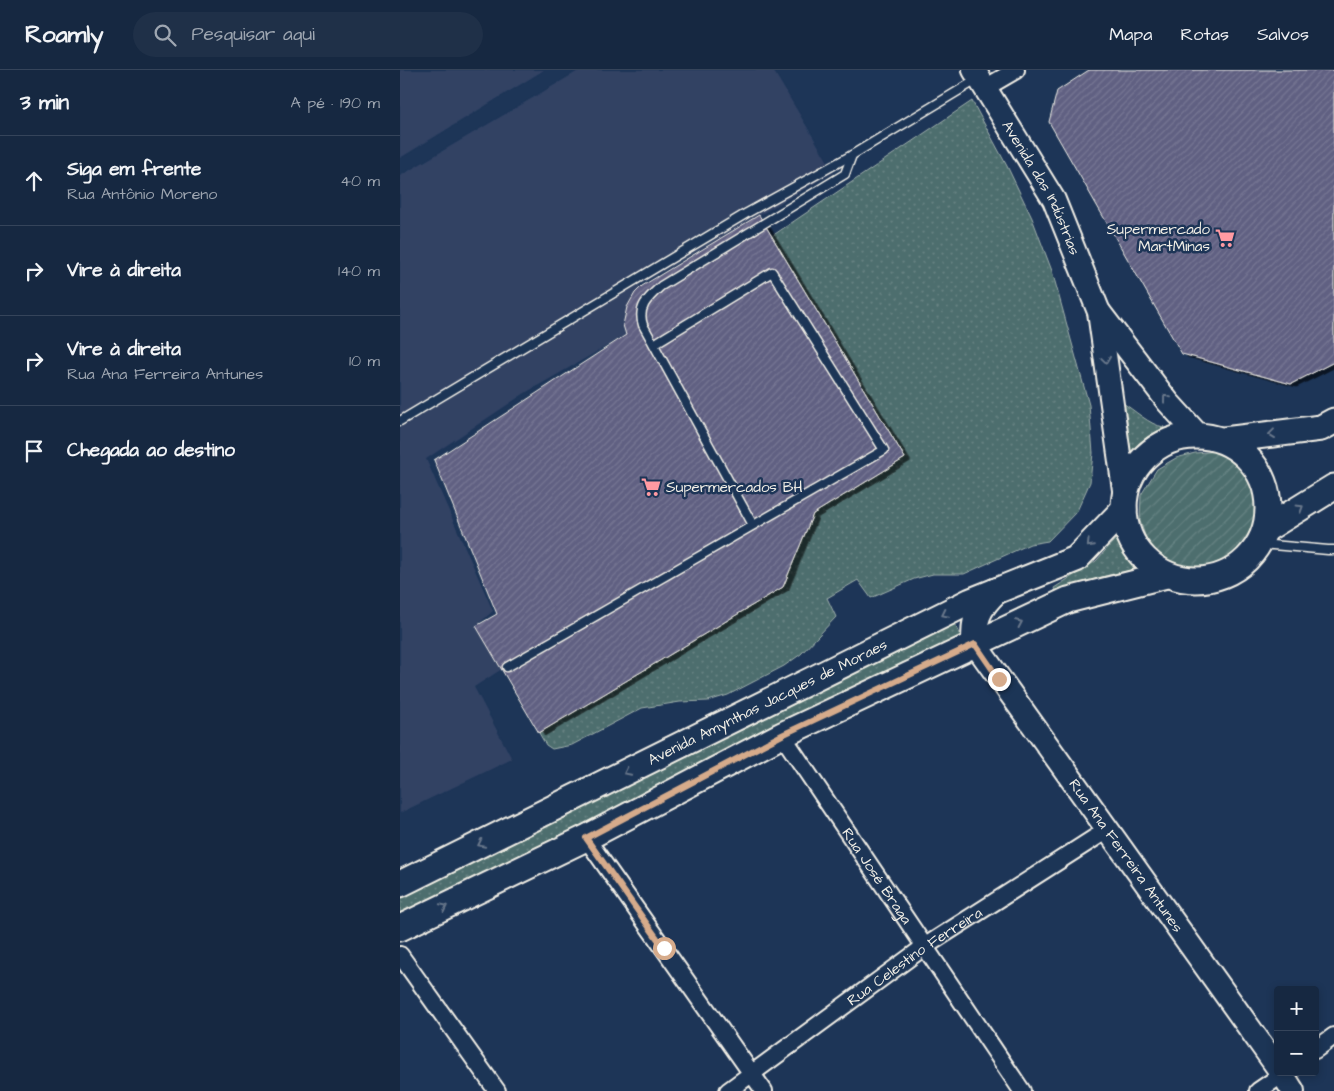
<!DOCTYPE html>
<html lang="pt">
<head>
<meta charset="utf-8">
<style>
	body { margin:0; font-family:"Architects Daughter",sans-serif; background:#1f3048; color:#f1f3f6 }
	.controls { position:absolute; right:15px; bottom:15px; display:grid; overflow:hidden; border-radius:5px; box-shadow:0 2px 8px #0003 }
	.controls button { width:45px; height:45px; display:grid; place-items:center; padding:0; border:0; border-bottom:1px solid #35445a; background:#162841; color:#f1f3f6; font:25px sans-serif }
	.stop { position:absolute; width:15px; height:15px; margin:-11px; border:4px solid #d6ab8b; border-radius:50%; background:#fff }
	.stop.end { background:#d6ab8b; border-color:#fff; box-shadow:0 1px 5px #0008 }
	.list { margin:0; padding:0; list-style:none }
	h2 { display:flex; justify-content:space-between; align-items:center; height:65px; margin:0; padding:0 20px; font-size:21px }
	h2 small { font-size:16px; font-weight:400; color:#9ea6b1 }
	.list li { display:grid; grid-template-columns:32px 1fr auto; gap:15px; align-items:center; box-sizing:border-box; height:90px; padding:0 20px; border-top:1px solid #35445a }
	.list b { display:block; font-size:19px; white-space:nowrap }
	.list p { margin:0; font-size:16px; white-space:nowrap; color:#9ea6b1 }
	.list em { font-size:16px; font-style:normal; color:#9ea6b1 }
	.icon { flex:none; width:28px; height:28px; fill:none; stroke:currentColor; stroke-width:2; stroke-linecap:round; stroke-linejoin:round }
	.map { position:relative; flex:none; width:934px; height:1021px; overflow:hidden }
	header { display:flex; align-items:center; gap:30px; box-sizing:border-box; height:70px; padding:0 25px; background:#162841; border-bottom:1px solid #35445a }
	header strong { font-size:24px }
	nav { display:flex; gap:28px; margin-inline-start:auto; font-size:18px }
	.search { width:350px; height:45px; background:#1f3048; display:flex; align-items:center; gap:12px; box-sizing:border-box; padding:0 18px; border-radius:28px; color:#9ea6b1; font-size:19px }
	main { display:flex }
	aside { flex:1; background:#162841 }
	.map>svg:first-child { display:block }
	.built { fill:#314264 }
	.grass { fill:url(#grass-dots); stroke:#a0b0ab }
	.garden { fill:url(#garden-furrows); stroke:#a0b0ab }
	.building { fill:url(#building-hatch); stroke:#f4f1e8; filter:url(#shadow) }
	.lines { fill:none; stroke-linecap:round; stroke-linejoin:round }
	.lane-casing { stroke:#f4f1e8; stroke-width:11 }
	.street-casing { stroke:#f4f1e8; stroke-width:20 }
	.secondary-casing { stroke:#f4f1e8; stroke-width:26 }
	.primary-casing { stroke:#f4f1e8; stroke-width:29 }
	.lane { stroke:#1d3557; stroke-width:8 }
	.street { stroke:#1d3557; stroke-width:16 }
	.secondary { stroke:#1d3557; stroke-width:22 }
	.primary { stroke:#1d3557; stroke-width:25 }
	.oneway { stroke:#68778a }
	.route { stroke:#d6ab8b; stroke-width:6 }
	.labels { text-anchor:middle; stroke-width:5; stroke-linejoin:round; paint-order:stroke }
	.street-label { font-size:15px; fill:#f4f1e8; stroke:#1d3557 }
	.poi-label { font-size:15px; fill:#f4f1e8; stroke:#1d3557; text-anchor:end }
</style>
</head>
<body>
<header>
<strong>Roamly</strong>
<div class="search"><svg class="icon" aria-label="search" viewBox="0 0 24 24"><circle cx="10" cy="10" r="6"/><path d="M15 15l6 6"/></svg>Pesquisar aqui</div>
<nav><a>Mapa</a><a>Rotas</a><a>Salvos</a></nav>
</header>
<main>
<aside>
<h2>3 min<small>A pé · 190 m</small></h2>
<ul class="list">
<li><svg class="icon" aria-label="ahead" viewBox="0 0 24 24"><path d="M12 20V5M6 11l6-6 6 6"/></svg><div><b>Siga em frente</b><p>Rua Antônio Moreno</p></div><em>40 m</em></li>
<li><svg class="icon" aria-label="right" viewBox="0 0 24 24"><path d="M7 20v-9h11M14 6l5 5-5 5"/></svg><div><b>Vire à direita</b></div><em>140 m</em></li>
<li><svg class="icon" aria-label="right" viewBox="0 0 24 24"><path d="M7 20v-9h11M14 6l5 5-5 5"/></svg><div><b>Vire à direita</b><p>Rua Ana Ferreira Antunes</p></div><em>10 m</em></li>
<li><svg class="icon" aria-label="arrive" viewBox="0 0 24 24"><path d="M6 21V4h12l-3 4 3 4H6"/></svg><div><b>Chegada ao destino</b></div></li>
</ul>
</aside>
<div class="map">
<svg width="934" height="1021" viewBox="0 0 934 1021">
	<defs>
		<pattern id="grass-dots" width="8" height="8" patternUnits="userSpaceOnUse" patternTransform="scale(1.25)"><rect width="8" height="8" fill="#4d6e6e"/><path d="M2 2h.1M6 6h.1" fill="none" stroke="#678383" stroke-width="1.8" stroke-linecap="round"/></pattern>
		<pattern id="garden-furrows" width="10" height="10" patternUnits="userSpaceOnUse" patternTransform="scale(1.25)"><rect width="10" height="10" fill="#4d6e6e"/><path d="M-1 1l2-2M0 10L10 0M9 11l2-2" fill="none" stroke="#678383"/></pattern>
		<pattern id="building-hatch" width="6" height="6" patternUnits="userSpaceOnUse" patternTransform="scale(1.25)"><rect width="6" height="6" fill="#606082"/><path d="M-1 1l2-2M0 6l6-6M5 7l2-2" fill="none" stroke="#777794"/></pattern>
		<filter id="shadow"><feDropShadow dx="5.5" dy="3" stdDeviation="0" flood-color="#0009"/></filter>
	</defs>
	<rect width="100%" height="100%" fill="#1d3557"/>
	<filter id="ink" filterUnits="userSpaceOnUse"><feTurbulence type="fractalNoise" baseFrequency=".02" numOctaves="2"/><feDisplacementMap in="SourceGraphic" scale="10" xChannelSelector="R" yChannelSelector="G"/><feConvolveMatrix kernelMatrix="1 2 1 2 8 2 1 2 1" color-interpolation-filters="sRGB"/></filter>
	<g filter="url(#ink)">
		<g class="built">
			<path d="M 0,0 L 144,0 L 0,88 Z"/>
			<path d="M 180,0 L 373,0 L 434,102 L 241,214 L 227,237 L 223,255 L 226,265 L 125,323 L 26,389 L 93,541 L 76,556 L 102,599 L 74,617 L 112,689 L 0,743 L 0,106 Z"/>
		</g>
		<g class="grass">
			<path d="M 572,31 L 608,98 L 632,148 L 652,201 L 689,335 L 693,383 L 690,412 L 677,441 L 648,471 L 630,474 L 564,504 L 533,504 L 514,509 L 471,528 L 458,510 L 427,528 L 436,547 L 401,584 L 384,596 L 328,625 L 308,631 L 280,632 L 242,638 L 172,675 L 152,679 L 146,675 L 139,663 L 383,517 L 413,444 L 505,388 L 372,166 Z"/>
			<path d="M 721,332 C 735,340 749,355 764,357 L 739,373 L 728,388 Z"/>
			<path d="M 720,464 C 725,478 729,487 740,498 L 705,506 L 655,521 L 654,518 L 696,491 Z"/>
			<path d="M 553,549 L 561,566 L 392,653 L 104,793 L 0,846 L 0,828 Z"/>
		</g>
		<path class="garden" d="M 819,381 L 840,394 L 856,413 L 861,441 L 854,472 L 835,492 L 813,499 L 794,501 L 772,494 L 748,474 L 740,451 L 741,425 L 757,399 L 776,388 L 795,383 Z"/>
		<g class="building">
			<path d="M 689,0 L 934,0 L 934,292 L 891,314 L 782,284 L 649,52 L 657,21 Z"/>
			<path d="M 359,145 L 505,388 L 413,444 L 383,517 L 139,663 L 76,556 L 97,544 L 34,390 L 226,265 L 223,255 L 227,237 L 235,223 L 242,216 Z"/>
		</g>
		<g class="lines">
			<defs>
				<g id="lane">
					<path d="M 0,351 L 347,143 L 452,85 L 578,9"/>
					<path d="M 353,455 L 243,255 C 237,237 248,228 261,216 L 445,104 L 452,85"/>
					<path d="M 860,474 L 928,480 L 934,480"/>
					<path d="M 107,597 L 484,380 L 372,202 L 254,274"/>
				</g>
				<g id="street">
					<path d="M 585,18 L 616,0"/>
					<path id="s1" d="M 382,665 L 622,1021"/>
					<path d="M 186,768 L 364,1021"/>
					<path d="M 0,885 L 97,1021"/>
					<path d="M 915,980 L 934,966"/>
					<path id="s2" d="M 328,1021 L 524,877 L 707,760"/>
					<path d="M 858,1021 L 886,1002"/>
				</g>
				<g id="secondary">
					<path id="s3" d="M 574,0 L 654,130 L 699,242 L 725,427"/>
					<path d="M 700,243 L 768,332 L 798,365"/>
					<path id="s4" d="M 575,574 L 878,998"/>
					<path d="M 881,1002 L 893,1021"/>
				</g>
				<g id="primary">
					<circle cx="796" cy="438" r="72"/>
					<path d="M 824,370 L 921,358 L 934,351"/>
					<path d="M 866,459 L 934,417"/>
					<path d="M 575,574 C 573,549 578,538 596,521"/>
					<path id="s5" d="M 0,814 L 571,531 L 676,489 L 724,439"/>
					<path d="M 0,858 L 186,768 L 382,665 L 668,530 L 767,505"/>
				</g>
			</defs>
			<use href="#lane" class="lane-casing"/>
			<use href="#street" class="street-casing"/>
			<use href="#secondary" class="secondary-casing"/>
			<use href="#primary" class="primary-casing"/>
			<use href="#lane" class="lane"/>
			<use href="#street" class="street"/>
			<use href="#secondary" class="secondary"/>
			<use href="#primary" class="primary"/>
		</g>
		<defs><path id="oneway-chevron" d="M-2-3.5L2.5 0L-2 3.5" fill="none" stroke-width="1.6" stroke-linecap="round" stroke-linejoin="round" transform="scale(1.25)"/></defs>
		<g class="oneway">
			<use href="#oneway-chevron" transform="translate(706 290) rotate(82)"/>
			<use href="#oneway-chevron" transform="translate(766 328) rotate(-127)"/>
			<use href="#oneway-chevron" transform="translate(872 364) rotate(173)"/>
			<use href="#oneway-chevron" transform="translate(900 438) rotate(-32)"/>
			<use href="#oneway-chevron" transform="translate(690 474) rotate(134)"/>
			<use href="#oneway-chevron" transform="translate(545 544) rotate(154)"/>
			<use href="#oneway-chevron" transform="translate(619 553) rotate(-25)"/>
			<use href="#oneway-chevron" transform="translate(227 702) rotate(154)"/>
			<use href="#oneway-chevron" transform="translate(81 774) rotate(154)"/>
			<use href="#oneway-chevron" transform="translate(44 837) rotate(-26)"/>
		</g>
	</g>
	<g class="lines" filter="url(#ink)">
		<path class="route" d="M 264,878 L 186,768 L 382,665 L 575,574 L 599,609"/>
	</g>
	<defs>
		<symbol id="supermarket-bare" viewBox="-9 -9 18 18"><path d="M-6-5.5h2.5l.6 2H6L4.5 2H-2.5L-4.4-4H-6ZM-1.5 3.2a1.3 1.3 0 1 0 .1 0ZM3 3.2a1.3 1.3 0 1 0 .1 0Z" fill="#ff9aa2" stroke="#1d3557" stroke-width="2.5" paint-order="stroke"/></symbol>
	</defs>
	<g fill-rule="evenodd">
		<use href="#supermarket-bare" x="811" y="154" width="28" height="28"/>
		<use href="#supermarket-bare" x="237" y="403" width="28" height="28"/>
	</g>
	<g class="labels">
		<g class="street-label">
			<text dy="5" stroke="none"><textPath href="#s3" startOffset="136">Avenida das Indústrias</textPath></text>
			<text dy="5" stroke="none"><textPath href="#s5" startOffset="410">Avenida Amynthas Jacques de Moraes</textPath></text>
			<text dy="5" stroke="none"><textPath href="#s4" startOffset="260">Rua Ana Ferreira Antunes</textPath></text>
			<text dy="5" stroke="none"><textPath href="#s1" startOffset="170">Rua José Braga</textPath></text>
			<text dy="5" stroke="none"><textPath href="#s2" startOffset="230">Rua Celestino Ferreira</textPath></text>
		</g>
		<g class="poi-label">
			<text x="810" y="164">Supermercado<tspan x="810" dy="17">MartMinas</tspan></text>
			<text x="266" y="422" text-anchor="start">Supermercados BH</text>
		</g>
	</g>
</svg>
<div class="controls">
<button>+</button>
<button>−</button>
</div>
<div class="stop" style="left:264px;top:878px"></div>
<div class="stop end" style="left:599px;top:609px"></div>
</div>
</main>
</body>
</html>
